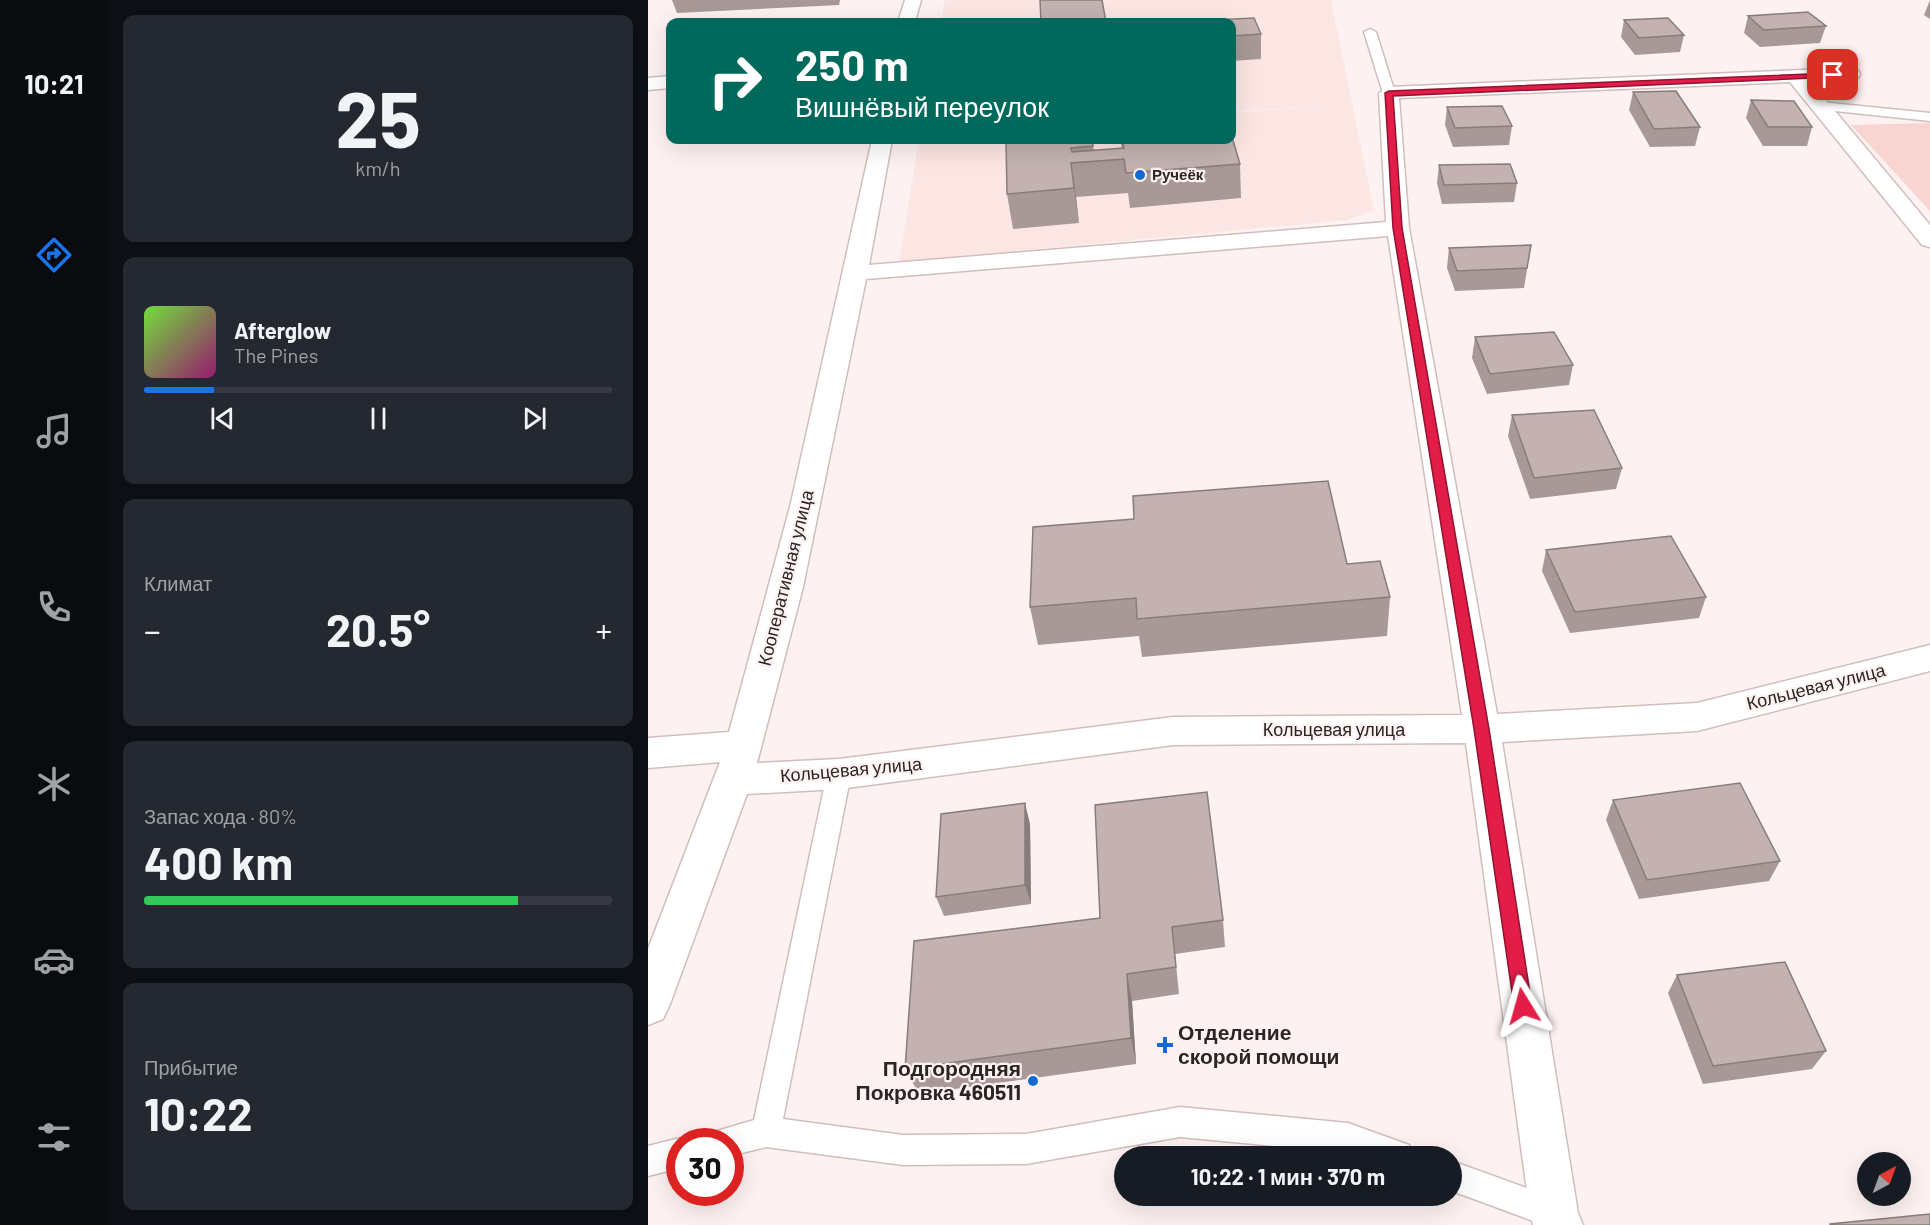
<!DOCTYPE html>
<html lang="ru">
<head>
<meta charset="utf-8">
<style>
	body { margin:0; font-family:Barlow,sans-serif; background:#242831; color:#f1f3f6; height:100vh; display:flex; flex-direction:column; font-size:22px; white-space:nowrap }
	* { box-sizing:border-box; margin:0 }
	p { font-size:20px; color:#9ea1a6 }
	.icon { flex:none; width:33px; height:33px; fill:none; stroke:currentColor; stroke-width:2; stroke-linecap:round; stroke-linejoin:round }
	.map { position:relative; flex:1; overflow:hidden }
	.details { display:flex; flex-direction:column; gap:15px; padding:15px; background:#0d0f14; width:540px }
	.details>* { flex:none }
	.guide { position:absolute; left:18px; top:18px; width:570px; height:126px; border-radius:12px; box-shadow:0 6px 24px #0002; background:#00695c; color:#fff; overflow:hidden }
	.needle { width:39px; rotate:41deg }
	.fabs { position:absolute; left:1209px; top:1152px; display:grid; gap:12px }
	.fabs a { display:grid; place-items:center; width:54px; height:54px; border-radius:50%; background:#171b24; box-shadow:0 6px 24px #0002; font-size:30px }
	.speed { position:absolute; left:18px; top:1128px; display:flex; gap:12px; font-size:30px; font-weight:700; text-align:center }
	.speed>* { display:grid; place-content:center; width:78px; height:78px; border-radius:50%; background:#171b24; box-shadow:0 6px 24px #0002; line-height:1 }
	.speed .limit { border:9px solid #d22; background:#fff; color:#111 }
	.pin { position:absolute; display:grid; place-items:center; width:51px; height:51px; color:#fff; margin:-26px; border-radius:12px; box-shadow:0 3px 9px #0006 }
	.me { position:absolute; width:66px; margin:-33px; rotate:352deg; stroke-linejoin:round; filter:drop-shadow(0 0 4px #0008) }
	.turn { display:flex; align-items:center; gap:21px; height:126px; padding:0 30px; font-size:27px }
	.turn .icon { width:78px; height:78px; stroke-width:2.5 }
	.turn b { display:block; font-size:42px; line-height:51px }
	.big { font-size:45px; font-weight:700; line-height:1.1 }
	.details .widget { flex:1; display:flex; flex-direction:column; justify-content:center; gap:9px; min-width:0; padding:0 21px; border-radius:12px; background:#242831 }
	.details .dial { align-items:center; gap:0 }
	.dial b { font-size:78px; line-height:1 }
	.song { display:flex; align-items:center; gap:18px }
	.cover { width:72px; height:72px; border-radius:9px; background:linear-gradient(135deg,hsl(100 70% 55%),hsl(320 70% 35%)) }
	.played { height:6px; border-radius:3px; background:linear-gradient(90deg,#1a73e8 15%,#363941 15%) }
	.keys { display:flex; justify-content:space-around; direction:ltr }
	.heat { display:flex; justify-content:space-between; align-items:center; font-size:33px; direction:ltr }
	.charge { height:9px; border-radius:4px; background:linear-gradient(90deg,#34c759 80%,#363941 0) }
	.trip { position:absolute; left:466px; top:1146px; width:348px; height:60px; border-radius:30px; background:#171b24; box-shadow:0 6px 24px #0002; font-weight:700; line-height:60px; text-align:center }
	main { display:flex; flex:1; min-height:0 }
	.menu { display:flex; flex-direction:column; width:108px; justify-content:space-around; align-items:center; background:#090b0e; color:#9ea1a6 }
	.menu .icon { width:42px; height:42px }
	.menu .active { color:#1a73e8 }
	.menu b { font-size:27px; color:#f1f3f6 }
	.map>svg:first-child { display:block }
	.built { fill:#fce6e4 }
	.green { fill:#f9d5d2 }
	.lines { fill:none; stroke-linecap:round; stroke-linejoin:round }
	.service-casing { stroke:#d0bebd; stroke-width:3 }
	.minor-casing { stroke:#d0bebd; stroke-width:3 }
	.service { fill:#fff; fill-rule:evenodd }
	.minor { fill:#fff; fill-rule:evenodd }
	.wall { fill:#a89997 }
	.shaded-wall { fill:#887d7b }
	.building { fill:#c3b2b0; stroke:#887d7b; stroke-width:1.5 }
	.route { fill:#e11d48; stroke:#92132f; stroke-width:1.5 }
	.poi-dot { fill:#136ad4; stroke:#fdf2f1; stroke-width:2 }
	.labels { text-anchor:middle; stroke-width:4.5; stroke-linejoin:round; paint-order:stroke }
	.far-poi-label { font-size:15px; font-weight:bold; fill:#2b2524; stroke:#fdf2f1; text-anchor:start }
	.street-label { font-size:18px; fill:#2b2524; stroke:#fdf2f1 }
	.near-poi-label { font-size:21px; font-weight:bold; fill:#2b2524; stroke:#fdf2f1; text-anchor:start }
</style>
</head>
<body>
<main>
<nav class="menu">
<b>10:21</b>
<svg class="icon active" aria-label="directions" viewBox="0 0 24 24"><path d="M12 3l9 9-9 9-9-9zM9 14v-3h6M13 9l2 2-2 2"/></svg>
<svg class="icon" aria-label="music" viewBox="0 0 24 24"><path d="M9 18V5l10-2v13"/><circle cx="6" cy="18" r="3"/><circle cx="16" cy="16" r="3"/></svg>
<svg class="icon" aria-label="phone" viewBox="0 0 24 24"><path d="M5 4h4l2 5-3 2q2 4 5 5l2-3 5 2v4C11 20 4 13 5 4z"/></svg>
<svg class="icon" aria-label="climate" viewBox="0 0 24 24"><path d="M12 3v18M4 7l16 10M4 17L20 7"/></svg>
<svg class="icon" aria-label="car" viewBox="0 0 24 24"><path d="M5 17H2v-5l4-1 3-4h7l3 4 3 1v5h-3M9 17h6M6 11h13"/><circle cx="7" cy="17" r="2"/><circle cx="17" cy="17" r="2"/></svg>
<svg class="icon" aria-label="filters" viewBox="0 0 24 24"><path d="M4 7h16M4 17h16"/><circle cx="9" cy="7" r="2"/><circle cx="15" cy="17" r="2"/></svg>
</nav>
<section class="details">
<div class="widget dial"><b>25</b><p>km/h</p></div>
<div class="widget">
<div class="song"><i class="cover"></i><div><b>Afterglow</b><p>The Pines</p></div></div>
<div class="played"></div>
<div class="keys"><svg class="icon" aria-label="previous" viewBox="0 0 24 24"><path d="M18 5L8 12l10 7zM5 5v14"/></svg><svg class="icon" aria-label="pause" viewBox="0 0 24 24"><path d="M8 5v14M16 5v14"/></svg><svg class="icon" aria-label="next" viewBox="0 0 24 24"><path d="M6 5l10 7-10 7zM19 5v14"/></svg></div>
</div>
<div class="widget"><p>Климат</p>
<div class="heat"><a>−</a><b class="big">20.5°</b><a>+</a></div>
</div>
<div class="widget"><p>Запас хода · 80%</p><b class="big">400 km</b><div class="charge"></div></div>
<div class="widget"><p>Прибытие</p><b class="big">10:22</b></div>
</section>
<div class="map">
<svg width="1282" height="1225" viewBox="0 0 1282 1225">
	<rect width="100%" height="100%" fill="#fdf2f1"/>
	<!-- built -->
	<path class="built" d="M 297,0 L 683,0 L 726,210 L 699,220 L 251,262 L 271,140 L 584,140 L 584,112 L 674,107 L 584,111 L 584,22 L 293,22 Z"/>
	<!-- green -->
	<path class="green" d="M 1282,123 L 1282,211 L 1203,125 Z"/>
	<g class="lines">
		<defs>
			<path id="service" d="M 722,29 L 728,32 L 747,93 L 745,96 L 735,93 L 716,32 Z
				M 1172,102 L 1282,113 L 1282,121 L 1168,109 L 1166,106 Z
				M 191,764 L 199,767 L 203,774 L 135,1119 L 255,1135 L 378,1134 L 532,1107 L 700,1123 L 761,1145 L 765,1156 L 710,1156 L 700,1153 L 532,1137 L 378,1164 L 255,1165 L 118,1147 L 82,1156 L 82,1142 L 65,1142 L 69,1131 L 106,1120 L 179,774 L 183,767 Z
				M 32,1138 L 41,1142 L 32,1142 L 32,1168 L 0,1176 L 0,1146 Z
				M 804,1161 L 917,1202 L 922,1213 L 917,1224 L 896,1225 L 804,1191 Z"/>
			<path id="minor" d="M 257,0 L 273,0 L 267,22 L 250,22 Z
				M 1203,68 L 1210,70 L 1212,74 L 1210,78 L 1162,81 L 1282,225 L 1282,247 L 1274,245 L 1142,82 L 751,98 L 761,228 L 849,714 L 1049,703 L 1282,645 L 1282,671 L 1049,731 L 854,742 L 930,1213 L 935,1225 L 885,1225 L 882,1213 L 818,743 L 525,745 L 191,789 L 99,794 L 22,1004 L 15,1019 L 0,1025 L 0,949 L 72,762 L 0,768 L 0,738 L 81,732 L 142,507 L 224,140 L 244,140 L 221,265 L 738,222 L 731,93 L 741,87 ZM 740,236 L 814,715 L 525,717 L 191,759 L 109,763 L 155,587 L 218,279 Z
				M 22,76 L 22,88 L 0,90 L 0,78 Z"/>
		</defs>
		<!-- service casing -->
		<use href="#service" class="service-casing"/>
		<!-- minor casing -->
		<use href="#minor" class="minor-casing"/>
		<!-- service -->
		<use href="#service" class="service"/>
		<!-- minor -->
		<use href="#minor" class="minor"/>
	</g>
	<!-- wall -->
	<path class="wall" d="M 24,0 L 192,0 L 191,5 L 29,13 Z
		M 1282,0 L 1282,19 L 1276,15 Z
		M 1100,16 L 1178,26 L 1172,43 L 1112,47 L 1096,33 Z
		M 976,20 L 1036,35 L 1032,52 L 987,55 L 973,37 Z
		M 584,22 L 613,34 L 613,59 L 584,61 Z
		M 985,92 L 1052,127 L 1047,146 L 1002,147 L 981,110 Z
		M 1103,100 L 1164,127 L 1159,146 L 1115,146 L 1098,118 Z
		M 799,107 L 864,126 L 861,145 L 805,147 L 797,125 Z
		M 444,140 L 446,151 L 474,149 L 472,140 L 584,140 L 592,164 L 593,198 L 482,208 L 480,193 L 428,197 L 431,223 L 365,229 L 359,194 L 419,141 Z
		M 791,165 L 869,183 L 866,202 L 794,204 L 789,183 Z
		M 883,245 L 876,288 L 807,291 L 799,268 L 801,248 Z
		M 827,337 L 925,365 L 921,385 L 839,394 L 824,358 Z
		M 864,415 L 974,468 L 968,489 L 882,499 L 860,436 Z
		M 898,550 L 1058,597 L 1051,618 L 922,633 L 894,571 Z
		M 699,564 L 742,597 L 739,636 L 494,657 L 491,636 L 390,645 L 382,607 Z
		M 965,800 L 1132,861 L 1121,881 L 991,899 L 958,820 Z
		M 382,824 L 383,904 L 296,916 L 288,897 Z
		M 575,920 L 577,947 L 527,954 L 531,994 L 484,1001 L 488,1064 L 271,1094 L 257,1069 L 266,941 Z
		M 1029,975 L 1178,1051 L 1164,1069 L 1055,1084 L 1020,993 Z"/>
	<!-- shaded-wall -->
	<path class="shaded-wall" d="M 423,163 L 428,197 L 431,223 L 426,188 Z
		M 377,803 L 382,824 L 383,904 L 377,885 Z
		M 479,974 L 484,1001 L 488,1064 L 483,1038 Z"/>
	<!-- building -->
	<path class="building" d="M 392,0 L 454,0 L 458,22 L 393,22 Z
		M 1160,12 L 1178,26 L 1116,30 L 1100,16 Z
		M 606,18 L 613,34 L 584,36 L 584,22 L 524,22 Z
		M 1020,18 L 1036,35 L 991,38 L 976,20 Z
		M 1028,91 L 1052,127 L 1006,129 L 985,92 Z
		M 1103,100 L 1146,101 L 1164,127 L 1120,127 Z
		M 854,106 L 864,126 L 807,128 L 799,107 Z
		M 584,137 L 592,164 L 478,173 L 476,159 L 423,163 L 426,188 L 359,194 L 358,140 L 419,140 L 419,141 L 444,140 L 445,146 L 423,148 L 424,152 L 476,148 L 474,140 L 584,140 Z
		M 862,164 L 869,183 L 796,185 L 791,165 Z
		M 883,245 L 879,268 L 809,271 L 801,248 Z
		M 906,332 L 925,365 L 842,374 L 827,337 Z
		M 946,410 L 974,468 L 886,478 L 864,415 Z
		M 680,481 L 699,564 L 732,561 L 742,597 L 489,619 L 488,598 L 382,607 L 385,527 L 486,519 L 485,496 Z
		M 1023,536 L 1058,597 L 927,612 L 898,550 Z
		M 1092,783 L 1132,861 L 999,880 L 965,800 Z
		M 559,792 L 575,920 L 524,927 L 528,967 L 479,974 L 483,1038 L 257,1069 L 266,941 L 452,918 L 447,805 Z
		M 377,803 L 377,885 L 288,897 L 293,814 Z
		M 1137,962 L 1178,1051 L 1065,1066 L 1029,975 Z
		M 1282,1214 L 1282,1225 L 1182,1225 L 1182,1224 Z"/>
	<!-- route -->
	<path class="route" d="M 1185,73 L 1188,77 L 745,96 L 754,228 L 841,729 L 884,1006 L 881,1012 L 875,1014 L 869,1012 L 866,1006 L 826,729 L 745,228 L 737,93 L 741,91 Z"/>
	<!-- markers -->
	<g class="poi-dot">
		<circle cx="492" cy="175" r="6"/>
		<path d="M514 1036h6v6h6v6h-6v6h-6v-6h-6v-6h6z"/>
		<circle cx="385" cy="1081" r="6"/>
	</g>
	<g class="labels">
		<!-- far-poi labels -->
		<g class="far-poi-label">
			<text x="504" y="180">Ручеёк</text>
		</g>
		<!-- street labels -->
		<g class="street-label">
			<text transform="translate(138 578) rotate(-76)" y="6">Кооперативная улица</text>
			<text transform="translate(1168 687) rotate(-14)" y="6">Кольцевая улица</text>
			<text x="686" y="736">Кольцевая улица</text>
			<text transform="translate(203 770) rotate(-5)" y="6">Кольцевая улица</text>
		</g>
		<!-- near-poi labels -->
		<g class="near-poi-label">
			<text x="530" y="1040">Отделение<tspan x="530" dy="24">скорой помощи</tspan></text>
			<text x="373" y="1076" text-anchor="end">Подгородняя<tspan x="373" dy="24">Покровка 460511</tspan></text>
		</g>
	</g>
</svg>
<div class="fabs">
<a><svg class="needle" viewBox="-14 -14 28 28"><path d="M0-13l5 13h-10z" fill="#e53935"/><path d="M0 13l5-13h-10z" fill="#9ea1a6"/></svg></a>
</div>
<div class="speed"><div class="limit">30</div></div>
<div class="pin" style="left:1185px;top:75px;background:#d93025"><svg class="icon" aria-label="arrive" viewBox="0 0 24 24"><path d="M6 21V4h12l-3 4 3 4H6"/></svg></div>
<svg class="me" style="left:875px;top:1006px" viewBox="-20 -20 40 40"><path d="M0-17L14 15 0 8-14 15z" fill="#e11d48" stroke="#fff" stroke-width="4"/></svg>
<div class="trip">10:22 · 1 мин · 370 m</div>
<div class="guide">
<div class="turn"><svg class="icon" aria-label="right" viewBox="0 0 24 24"><path d="M7 20v-9h11M14 6l5 5-5 5"/></svg><div><b>250 m</b>Вишнёвый переулок</div></div>
</div>
</div>
</main>
</body>
</html>
